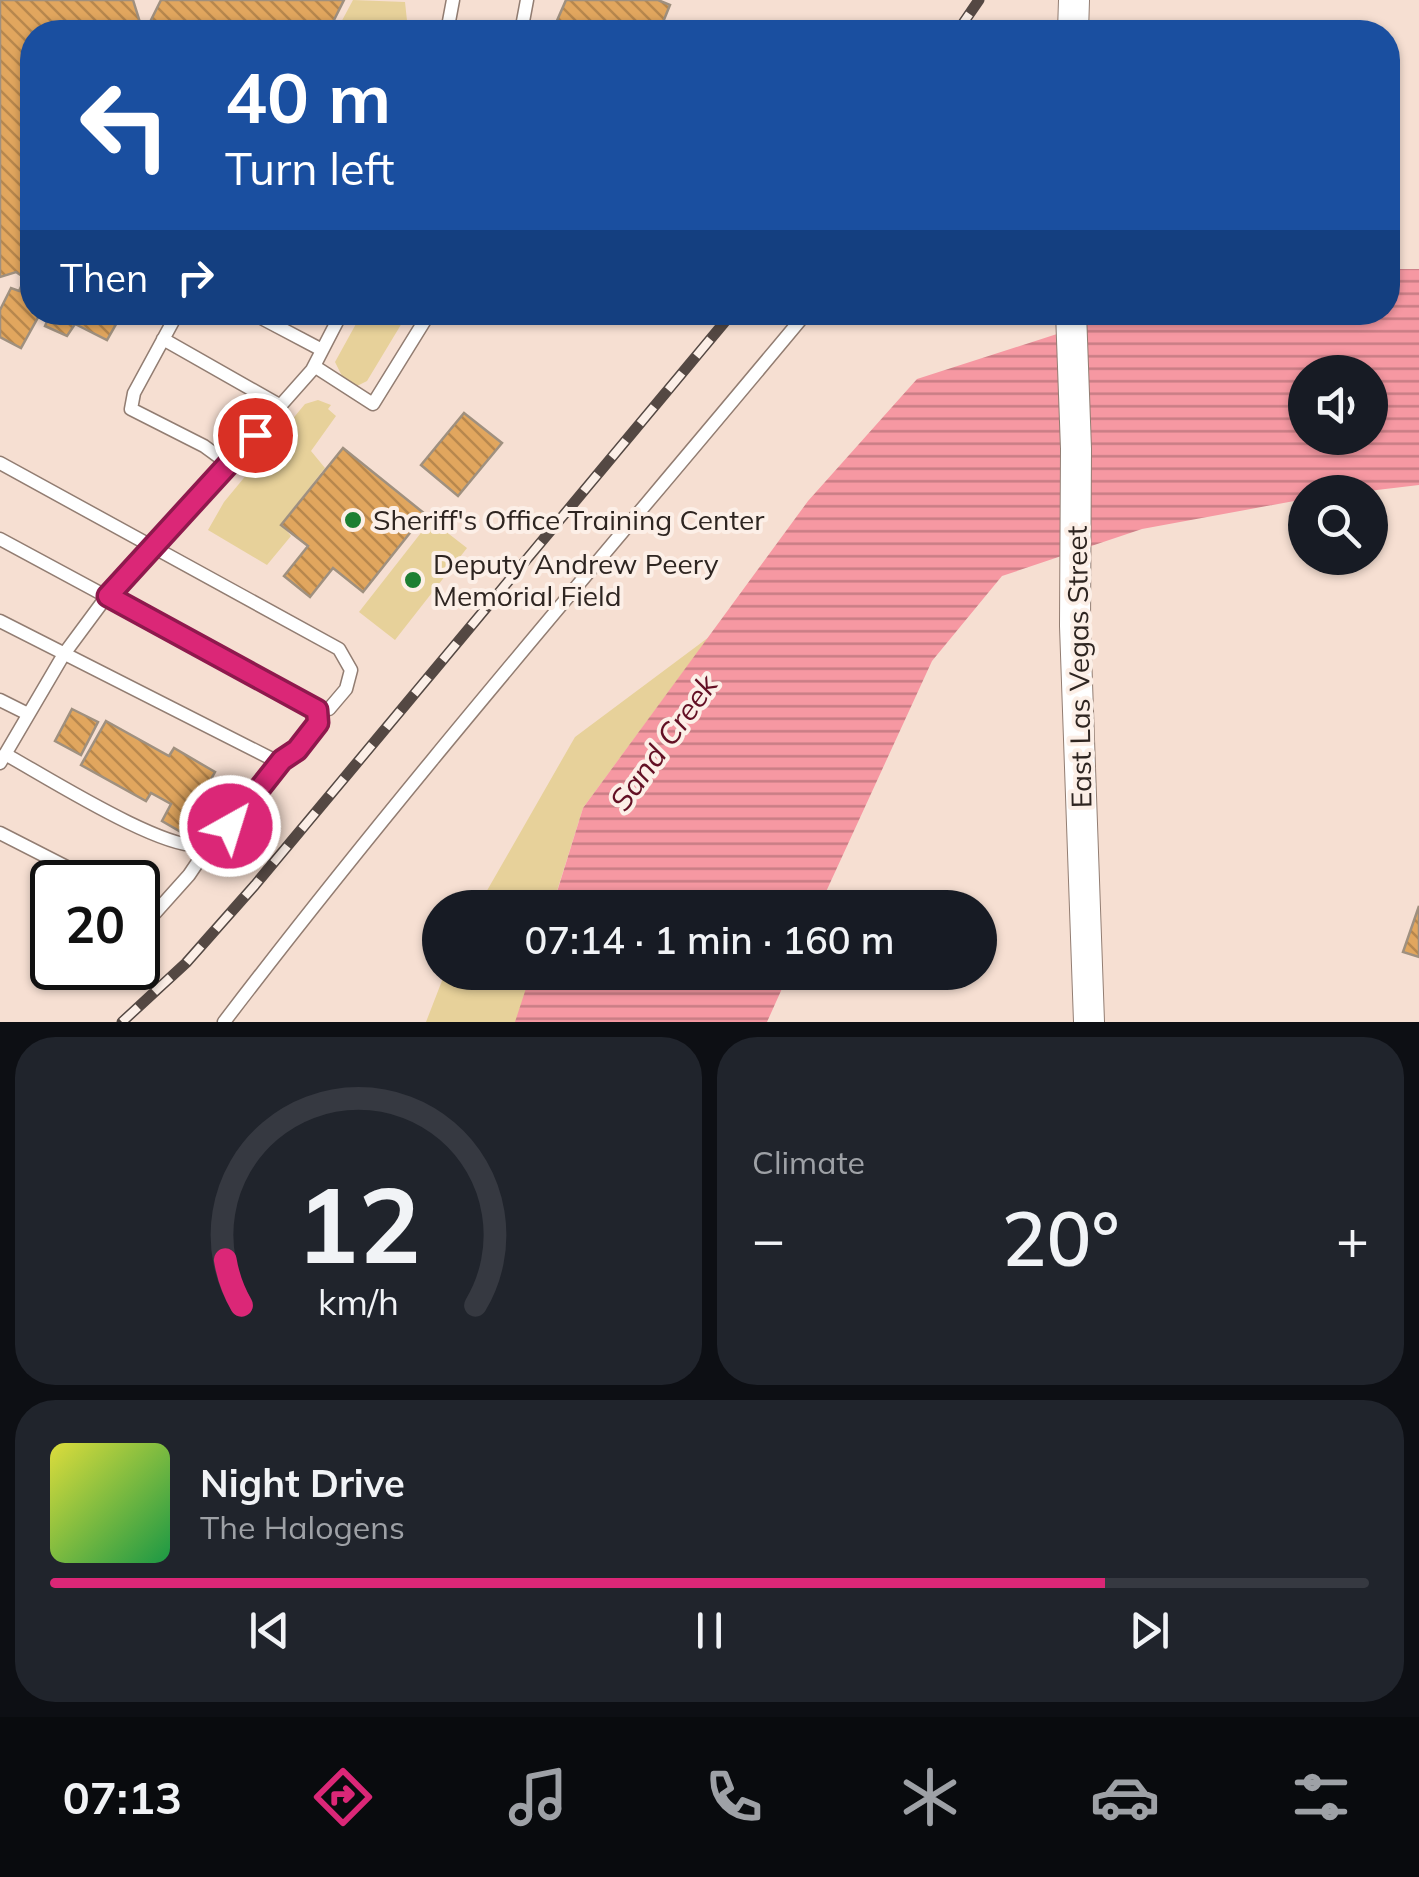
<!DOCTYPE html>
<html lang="en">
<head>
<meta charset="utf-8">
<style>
	body { margin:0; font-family:Mulish,sans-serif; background:#20242c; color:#f1f3f6; height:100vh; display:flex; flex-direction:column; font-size:38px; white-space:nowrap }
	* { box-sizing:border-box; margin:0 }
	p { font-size:32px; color:#9ea1a6 }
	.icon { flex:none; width:55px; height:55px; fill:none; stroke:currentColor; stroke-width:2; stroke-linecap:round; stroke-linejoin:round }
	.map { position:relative; height:1022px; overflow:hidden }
	.drawer { display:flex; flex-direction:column; gap:15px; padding:15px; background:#0d0f14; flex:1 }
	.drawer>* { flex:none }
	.top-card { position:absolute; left:20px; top:20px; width:1380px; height:305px; border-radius:40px; box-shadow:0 2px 8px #0004; background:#1a4fa0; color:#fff; overflow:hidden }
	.tools { position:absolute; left:1288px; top:355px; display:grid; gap:20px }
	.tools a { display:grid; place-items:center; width:100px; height:100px; border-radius:50%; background:#171b24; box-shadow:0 2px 8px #0004; font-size:50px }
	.speed { position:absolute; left:30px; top:860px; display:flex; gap:20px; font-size:50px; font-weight:700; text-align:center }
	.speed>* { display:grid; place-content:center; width:130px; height:130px; border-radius:50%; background:#171b24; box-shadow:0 2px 8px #0004; line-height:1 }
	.speed .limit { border:5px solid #111; border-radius:15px; background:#fff; color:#111 }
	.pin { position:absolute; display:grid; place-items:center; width:85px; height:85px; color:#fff; margin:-42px; border:5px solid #fff; border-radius:50%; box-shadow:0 2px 10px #0007 }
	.me { position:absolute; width:110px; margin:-55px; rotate:39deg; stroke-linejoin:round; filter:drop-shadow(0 0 8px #0008) }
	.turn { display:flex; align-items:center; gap:35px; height:210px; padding:0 40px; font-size:45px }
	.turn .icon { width:130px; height:130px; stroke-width:2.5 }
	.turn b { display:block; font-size:70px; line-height:85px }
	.then { display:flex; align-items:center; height:95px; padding:0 40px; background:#0003; gap:20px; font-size:38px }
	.big { font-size:75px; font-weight:600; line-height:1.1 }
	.drawer .widget { flex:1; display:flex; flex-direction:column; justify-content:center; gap:15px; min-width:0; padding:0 35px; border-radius:40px; background:#20242c }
	.drawer .dial { align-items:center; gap:0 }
	.dial svg { height:260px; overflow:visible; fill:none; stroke:#363941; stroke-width:7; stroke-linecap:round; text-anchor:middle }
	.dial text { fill:#f1f3f6; stroke:none }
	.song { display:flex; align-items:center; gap:30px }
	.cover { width:120px; height:120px; border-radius:15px; background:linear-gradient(135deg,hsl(60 70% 55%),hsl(140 70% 35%)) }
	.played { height:10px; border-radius:5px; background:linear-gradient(90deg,#db2777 80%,#363941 80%) }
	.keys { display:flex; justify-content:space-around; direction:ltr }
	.heat { display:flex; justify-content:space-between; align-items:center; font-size:55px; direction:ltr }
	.drawer .tiles { flex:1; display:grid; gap:15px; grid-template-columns:1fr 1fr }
	.widget:last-child { grid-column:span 2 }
	.trip { position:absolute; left:422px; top:890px; width:575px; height:100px; border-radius:50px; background:#171b24; box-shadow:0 2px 8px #0004; font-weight:600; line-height:100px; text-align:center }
	.menu { display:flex; height:160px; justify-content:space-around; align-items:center; background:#090b0e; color:#9ea1a6 }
	.menu .icon { width:70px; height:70px }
	.menu .selected { color:#db2777 }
	.menu b { font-size:45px; color:#f1f3f6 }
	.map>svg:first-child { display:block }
	.green { fill:#e7d19a }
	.water { fill:url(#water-rules); fill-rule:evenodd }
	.building { fill:url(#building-back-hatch); stroke:#9f907f; stroke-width:2.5 }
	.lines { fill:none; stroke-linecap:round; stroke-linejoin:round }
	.service-casing { stroke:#927d72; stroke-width:15 }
	.tertiary-casing { stroke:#927d72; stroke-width:32 }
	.service { stroke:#fff; stroke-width:12 }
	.tertiary { stroke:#fff; stroke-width:30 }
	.rail-casing { stroke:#544843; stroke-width:11 }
	.rail { stroke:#fcefe7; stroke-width:8; stroke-dasharray:22; stroke-linecap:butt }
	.route-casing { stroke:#8e194d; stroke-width:25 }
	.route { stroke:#db2777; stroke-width:18 }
	.poi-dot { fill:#1d7f32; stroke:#fcefe7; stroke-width:4 }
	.labels { text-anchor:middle; stroke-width:8; stroke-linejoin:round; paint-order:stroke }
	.poi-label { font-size:28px; fill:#2e2521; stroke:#fcefe7; text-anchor:start }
	.street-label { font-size:28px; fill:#2e2521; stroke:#fcefe7 }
	.water-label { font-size:30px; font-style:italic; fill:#631024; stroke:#fcefe7 }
</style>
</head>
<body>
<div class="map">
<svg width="1419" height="1022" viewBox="0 0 1419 1022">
	<defs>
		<pattern id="water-rules" width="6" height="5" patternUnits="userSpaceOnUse" patternTransform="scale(2.5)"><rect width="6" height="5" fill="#f698a2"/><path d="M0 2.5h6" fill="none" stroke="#c87c84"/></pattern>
		<pattern id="building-back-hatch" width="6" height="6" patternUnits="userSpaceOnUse" patternTransform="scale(2.5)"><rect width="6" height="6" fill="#e1a65e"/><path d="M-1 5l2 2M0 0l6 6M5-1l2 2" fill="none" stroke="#b7874d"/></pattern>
	</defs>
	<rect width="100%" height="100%" fill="#f6dfd2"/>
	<!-- green -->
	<path class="green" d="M 353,0 L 405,2 L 408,30 L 345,32 L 338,28 Z
		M 362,313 L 408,313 L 367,381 L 357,386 L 342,376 L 335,362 Z
		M 318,400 L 331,405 L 328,409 L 336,416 L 311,451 L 325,468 L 281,524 L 291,536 L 267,565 L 208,530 L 224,502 L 300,410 L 305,404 Z
		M 431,520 L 467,548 L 395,640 L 359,612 Z
		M 709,637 L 583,808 L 552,907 L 477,908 L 575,737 Z
		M 445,973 L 532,973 L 517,1022 L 426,1022 Z"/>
	<!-- water -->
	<path class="water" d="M 1388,269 L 1419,269 L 1419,485 L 1360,492 L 1305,492 L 1305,499 L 1142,529 L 1002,576 L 932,661 L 819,907 L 552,908 L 583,808 L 808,501 L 917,379 L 1122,313 L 1388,312 ZM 1305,372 L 1370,372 L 1370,438 L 1305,438 Z
		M 531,973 L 531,972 L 789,973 L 767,1022 L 515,1022 Z"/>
	<!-- building -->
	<path class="building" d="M 0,0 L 133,0 L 143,32 L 32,32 L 32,312 L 41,312 L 21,348 L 0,337 L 0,310 L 11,288 L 19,291 L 25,278 L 16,272 L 0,277 Z
		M 161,0 L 344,0 L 328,32 L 145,32 Z
		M 566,0 L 658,0 L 670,5 L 659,32 L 552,32 Z
		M 51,312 L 123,312 L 107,340 L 75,324 L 67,336 L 45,326 Z
		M 464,413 L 502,443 L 458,496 L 421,465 Z
		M 343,448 L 425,514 L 363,592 L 333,568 L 310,597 L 284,576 L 308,546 L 281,525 Z
		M 72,709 L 98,722 L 81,755 L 55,741 Z
		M 106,721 L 169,756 L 174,748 L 215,772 L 181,832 L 162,821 L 171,804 L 151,793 L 146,801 L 81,765 Z
		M 1419,906 L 1419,957 L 1403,952 Z"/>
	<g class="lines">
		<defs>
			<path id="service" d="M 447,32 L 453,0
				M 521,32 L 527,0
				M 178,312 L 134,393 L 131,409 L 204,446 L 230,465
				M 250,312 L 322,350
				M 163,339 L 281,406
				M 314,366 L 373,404 L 430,312
				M 0,463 L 339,649 L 351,670 L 346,689 L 329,709 L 317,710 L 0,539
				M 0,621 L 276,761 C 296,757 307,738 318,723 L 317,710
				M 0,700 L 28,714
				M 5,754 C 40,773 172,857 204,844 C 237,830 261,787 282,760
				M 0,763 L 64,654 L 107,596 L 155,547 L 312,370 L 342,312
				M 0,833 L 96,882
				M 138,904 L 155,913 L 189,875 L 212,841
				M 224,1022 C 410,778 611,548 807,312"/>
			<path id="tertiary" d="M 1073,32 L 1074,0
				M 1071,312 L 1076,449 L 1075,626 L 1089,1022"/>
		</defs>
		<!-- service casing -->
		<use href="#service" class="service-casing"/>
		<!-- tertiary casing -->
		<use href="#tertiary" class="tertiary-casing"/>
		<!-- service -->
		<use href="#service" class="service"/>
		<!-- tertiary -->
		<use href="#tertiary" class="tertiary"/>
		<defs>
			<path id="rail" d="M 957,32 L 979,0
				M 122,1022 L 186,963 L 255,885 L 733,312"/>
		</defs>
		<!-- rail casing -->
		<use href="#rail" class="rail-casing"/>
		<!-- rail -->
		<use href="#rail" class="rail"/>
	</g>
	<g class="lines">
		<defs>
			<path id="route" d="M 230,826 L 282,760 L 297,750 L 318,723 L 317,710 L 108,596 L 255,435"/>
		</defs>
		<!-- route casing -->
		<use href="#route" class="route-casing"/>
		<!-- route -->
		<use href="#route" class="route"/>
	</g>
	<!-- markers -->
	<g class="poi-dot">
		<circle cx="353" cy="520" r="10"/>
		<circle cx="413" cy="580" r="10"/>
	</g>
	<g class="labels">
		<!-- poi labels -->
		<g class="poi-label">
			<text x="373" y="530">Sheriff's Office Training Center</text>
			<text x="433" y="574">Deputy Andrew Peery<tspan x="433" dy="32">Memorial Field</tspan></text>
		</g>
		<!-- street labels -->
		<g class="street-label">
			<text transform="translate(1079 667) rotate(-91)" y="10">East Las Vegas Street</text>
		</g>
		<!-- water labels -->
		<g class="water-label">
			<text transform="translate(664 743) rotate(-54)" y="10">Sand Creek</text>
		</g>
	</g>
</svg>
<div class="tools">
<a><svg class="icon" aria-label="sound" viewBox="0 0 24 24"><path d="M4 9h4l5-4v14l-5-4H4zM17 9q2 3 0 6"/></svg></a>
<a><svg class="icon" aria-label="search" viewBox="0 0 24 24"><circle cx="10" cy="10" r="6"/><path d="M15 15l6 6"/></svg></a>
</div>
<div class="speed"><div class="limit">20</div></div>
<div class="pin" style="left:255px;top:435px;background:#d93025"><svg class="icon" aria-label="arrive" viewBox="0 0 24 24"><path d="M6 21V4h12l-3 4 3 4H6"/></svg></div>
<svg class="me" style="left:230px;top:826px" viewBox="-20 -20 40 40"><circle r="17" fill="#db2777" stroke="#fff" stroke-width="3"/><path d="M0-11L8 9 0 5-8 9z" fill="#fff"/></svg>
<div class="trip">07:14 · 1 min · 160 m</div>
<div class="top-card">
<div class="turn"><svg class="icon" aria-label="left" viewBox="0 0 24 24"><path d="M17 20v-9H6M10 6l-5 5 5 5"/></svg><div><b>40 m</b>Turn left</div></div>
<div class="then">Then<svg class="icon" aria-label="right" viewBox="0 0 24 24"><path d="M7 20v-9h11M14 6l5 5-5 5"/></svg></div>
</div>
</div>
<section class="drawer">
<div class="tiles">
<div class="widget dial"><svg viewBox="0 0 100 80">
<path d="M14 69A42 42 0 1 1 86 69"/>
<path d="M14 69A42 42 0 0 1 9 55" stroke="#db2777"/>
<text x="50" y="56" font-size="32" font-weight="700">12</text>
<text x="50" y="72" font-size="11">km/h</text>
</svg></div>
<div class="widget"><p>Climate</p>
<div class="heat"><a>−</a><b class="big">20°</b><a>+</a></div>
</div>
<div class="widget">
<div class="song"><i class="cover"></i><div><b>Night Drive</b><p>The Halogens</p></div></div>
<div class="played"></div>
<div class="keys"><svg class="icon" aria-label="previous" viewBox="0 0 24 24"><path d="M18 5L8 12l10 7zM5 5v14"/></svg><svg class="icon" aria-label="pause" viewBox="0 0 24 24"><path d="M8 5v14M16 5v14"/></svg><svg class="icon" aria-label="next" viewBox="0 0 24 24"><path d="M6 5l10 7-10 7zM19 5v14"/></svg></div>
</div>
</div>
</section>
<nav class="menu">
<b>07:13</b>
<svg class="icon selected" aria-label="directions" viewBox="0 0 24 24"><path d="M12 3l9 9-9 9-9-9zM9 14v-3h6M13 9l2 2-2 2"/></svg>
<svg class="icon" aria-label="music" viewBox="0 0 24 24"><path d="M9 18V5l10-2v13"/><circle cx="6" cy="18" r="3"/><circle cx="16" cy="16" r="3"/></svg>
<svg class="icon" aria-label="phone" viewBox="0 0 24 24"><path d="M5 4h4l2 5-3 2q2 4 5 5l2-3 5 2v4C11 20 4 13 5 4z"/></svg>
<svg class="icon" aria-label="climate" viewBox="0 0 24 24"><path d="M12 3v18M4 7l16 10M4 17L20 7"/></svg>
<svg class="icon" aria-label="car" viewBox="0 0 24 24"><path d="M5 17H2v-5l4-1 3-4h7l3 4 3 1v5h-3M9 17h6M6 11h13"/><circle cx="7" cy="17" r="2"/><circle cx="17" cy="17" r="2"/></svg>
<svg class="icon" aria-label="filters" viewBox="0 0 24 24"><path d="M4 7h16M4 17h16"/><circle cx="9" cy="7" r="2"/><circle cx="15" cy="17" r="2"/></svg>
</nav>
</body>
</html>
